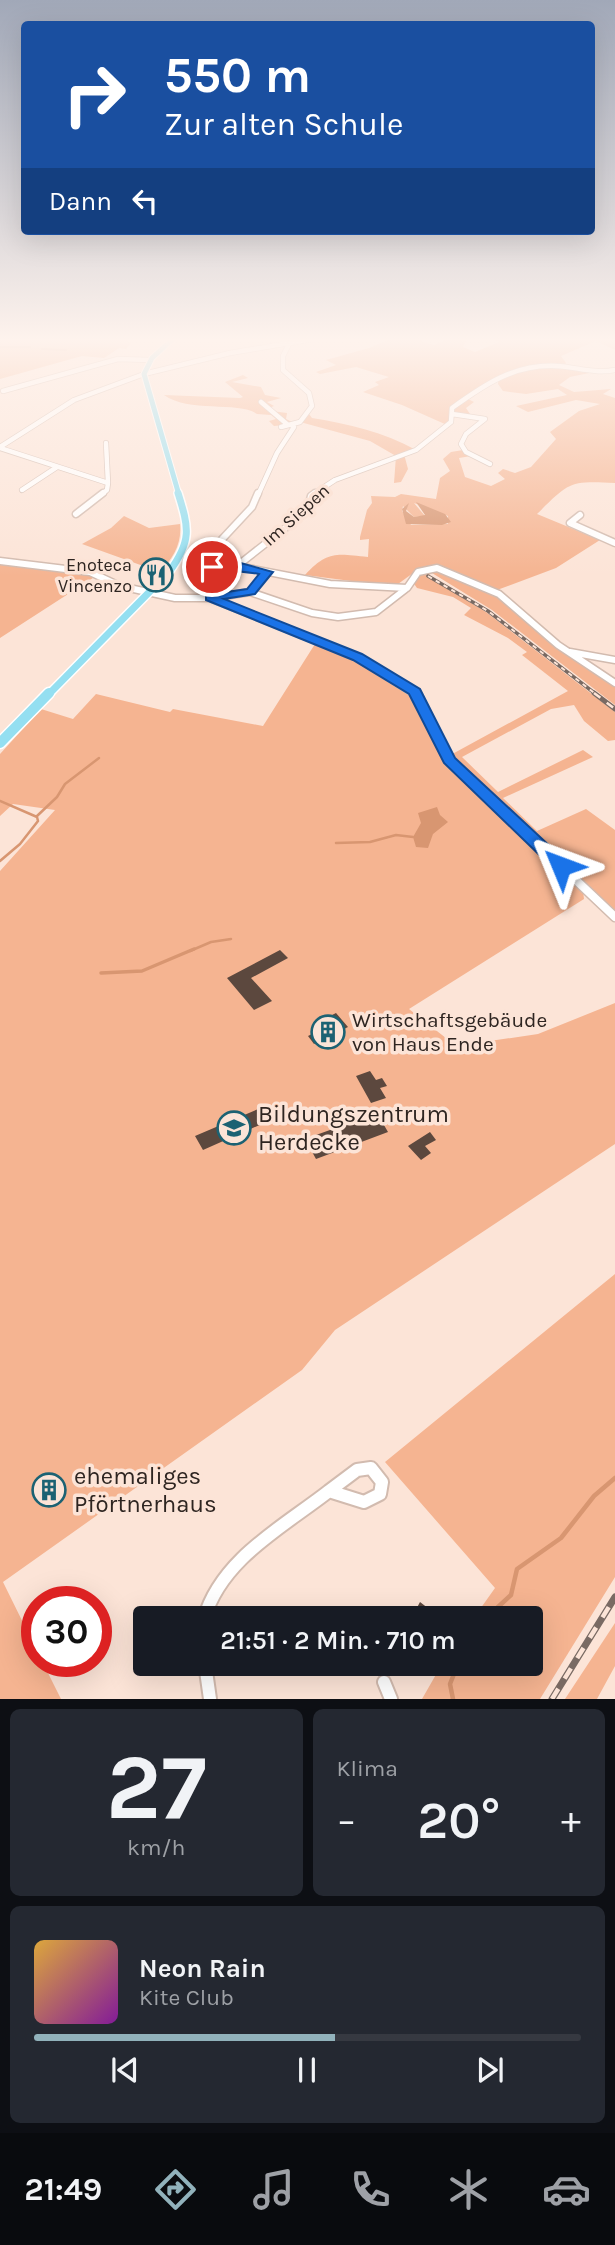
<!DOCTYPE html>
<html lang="de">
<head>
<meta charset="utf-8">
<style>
	body { margin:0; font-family:Karla,sans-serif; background:#242831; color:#f1f3f6; height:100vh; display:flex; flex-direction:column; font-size:26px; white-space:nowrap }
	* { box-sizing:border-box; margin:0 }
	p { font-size:23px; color:#9ea1a6 }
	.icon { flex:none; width:38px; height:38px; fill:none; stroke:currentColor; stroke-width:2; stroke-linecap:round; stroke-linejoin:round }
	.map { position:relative; height:1699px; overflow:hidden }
	.sheet { display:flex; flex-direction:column; gap:10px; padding:10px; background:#0d0f14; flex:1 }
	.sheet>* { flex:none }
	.top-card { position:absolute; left:21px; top:21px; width:574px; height:214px; border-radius:7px; box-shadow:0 7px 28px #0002; background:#1a4fa0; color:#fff; overflow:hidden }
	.speed { position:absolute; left:21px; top:1586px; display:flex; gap:14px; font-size:35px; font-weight:700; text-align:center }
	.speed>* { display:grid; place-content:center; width:91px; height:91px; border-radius:50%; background:#171b24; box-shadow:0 7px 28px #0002; line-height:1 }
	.speed .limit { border:10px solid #d22; background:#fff; color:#111 }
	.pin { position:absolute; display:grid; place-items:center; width:60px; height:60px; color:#fff; margin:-30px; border:4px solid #fff; border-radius:50%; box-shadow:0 2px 7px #0007 }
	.me { position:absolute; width:77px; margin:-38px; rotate:314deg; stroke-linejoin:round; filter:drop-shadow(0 0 5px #0008) }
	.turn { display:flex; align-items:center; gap:24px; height:147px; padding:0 28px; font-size:32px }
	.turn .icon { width:91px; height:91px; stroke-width:2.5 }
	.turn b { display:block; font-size:49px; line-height:60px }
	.then { display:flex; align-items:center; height:66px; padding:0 28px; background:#0003; gap:14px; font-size:26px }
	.big { font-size:52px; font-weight:600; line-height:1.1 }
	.sheet .widget { flex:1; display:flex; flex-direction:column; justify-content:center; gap:10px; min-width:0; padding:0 24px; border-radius:10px; background:#242831 }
	.sheet .dial { align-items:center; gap:0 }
	.dial b { font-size:91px; line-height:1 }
	.song { display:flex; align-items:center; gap:21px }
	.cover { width:84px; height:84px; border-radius:10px; background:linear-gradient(135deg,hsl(40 70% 55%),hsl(290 70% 35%)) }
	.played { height:7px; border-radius:4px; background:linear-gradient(90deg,#91b2bb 55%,#363941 55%) }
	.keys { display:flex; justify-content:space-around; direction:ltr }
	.heat { display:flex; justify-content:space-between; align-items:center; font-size:38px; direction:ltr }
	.sheet .tiles { flex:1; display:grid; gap:10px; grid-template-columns:1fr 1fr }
	.widget:last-child { grid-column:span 2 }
	.trip { position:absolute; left:133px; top:1606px; width:410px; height:70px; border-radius:7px; background:#171b24; box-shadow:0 7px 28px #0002; font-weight:600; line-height:70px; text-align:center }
	.tabs { display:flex; height:112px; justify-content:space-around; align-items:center; background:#090b0e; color:#9ea1a6 }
	.tabs .icon { width:49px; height:49px }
	.tabs .current { color:#91b2bb }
	.tabs b { font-size:32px; color:#f1f3f6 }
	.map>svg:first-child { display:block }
	.green { fill:#f5b491; fill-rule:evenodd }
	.water { fill:#d89671 }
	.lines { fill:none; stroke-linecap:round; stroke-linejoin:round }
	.stream-far3 { stroke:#d89671; stroke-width:2 }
	.stream-far2 { stroke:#d89671; stroke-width:2.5 }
	.stream-far1 { stroke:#d89671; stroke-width:3.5 }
	.stream { stroke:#d89671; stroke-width:4.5 }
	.building { fill:#5c483e }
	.minor-far3-casing { stroke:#d2bbaf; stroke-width:6 }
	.minor-far2-casing { stroke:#d2bbaf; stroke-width:9 }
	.minor-far1-casing { stroke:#d2bbaf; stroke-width:11 }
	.minor-casing { stroke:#d2bbaf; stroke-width:16 }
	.major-far2-casing { stroke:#fff; stroke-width:7 }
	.major-far1-casing { stroke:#fff; stroke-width:10 }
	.major-casing { stroke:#fff; stroke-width:13 }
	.minor-far3 { stroke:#fff; stroke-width:4.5 }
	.minor-far2 { stroke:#fff; stroke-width:6 }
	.minor-far1 { stroke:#fff; stroke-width:8 }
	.minor { stroke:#fff; stroke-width:12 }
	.major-far2 { stroke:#94dff1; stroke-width:5 }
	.major-far1 { stroke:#94dff1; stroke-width:7 }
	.major { stroke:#94dff1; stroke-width:10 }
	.rail-far2-casing { stroke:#796a63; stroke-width:3.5 }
	.rail-far1-casing { stroke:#796a63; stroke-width:5 }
	.rail-casing { stroke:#796a63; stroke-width:7 }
	.rail-far2 { stroke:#fce4d7; stroke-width:2; stroke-dasharray:4.5; stroke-linecap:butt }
	.rail-far1 { stroke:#fce4d7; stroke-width:2.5; stroke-dasharray:8; stroke-linecap:butt }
	.rail { stroke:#fce4d7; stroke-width:4.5; stroke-dasharray:12; stroke-linecap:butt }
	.route { fill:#1a73e8; stroke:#114b97; stroke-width:2 }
	.labels { text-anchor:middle; stroke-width:7; stroke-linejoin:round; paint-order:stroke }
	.far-street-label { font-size:18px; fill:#2e2521; stroke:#fce4d7 }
	.far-poi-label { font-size:18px; fill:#2e2521; stroke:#fce4d7; text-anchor:end }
	.poi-label { font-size:21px; fill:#2e2521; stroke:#fce4d7; text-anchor:start }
	.near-poi-label { font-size:24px; fill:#2e2521; stroke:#fce4d7; text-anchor:start }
</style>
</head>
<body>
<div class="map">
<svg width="615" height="1699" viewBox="0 0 615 1699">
	<rect width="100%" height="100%" fill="#fce4d7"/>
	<!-- green -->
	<path class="green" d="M 0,338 L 131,338 L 128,341 L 131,343 L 126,349 L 119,348 L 104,358 L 82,356 L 0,379 Z
		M 392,338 L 420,338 L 423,342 L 434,345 C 446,339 452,337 466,341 L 463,347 L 475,352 L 499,342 L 492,338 L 615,338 L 615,350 L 596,341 L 561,356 L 566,363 L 564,366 L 594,372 L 570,377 L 559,385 L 574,392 L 611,389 L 603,394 L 615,398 L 615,483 C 568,481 570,482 537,514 L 600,540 L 556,568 L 497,590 L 434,565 L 420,568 L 398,584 L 374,584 L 305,575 C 328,550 337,554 368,557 L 369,539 L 360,540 L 360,537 L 367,510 L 372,503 L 371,496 L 395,497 L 401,494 L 436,499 L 440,478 L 450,471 L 443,459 L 451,452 L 463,450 L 471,456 L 459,458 L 465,477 L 491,486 L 505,479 L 498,473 L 503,469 L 515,473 L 531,467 L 556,439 L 550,432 L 579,411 L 600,404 L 576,400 L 528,412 L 516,406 L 567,395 L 558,389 L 526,394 L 503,391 L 498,384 L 499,376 L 466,398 L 474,402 L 466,408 L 472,417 L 452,414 L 447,425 L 402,405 L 363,392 L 379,385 L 375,382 L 389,377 L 356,367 L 320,374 L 316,372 L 336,365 L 326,360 L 369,348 ZM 414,503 L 448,516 L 448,524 L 411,525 L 402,511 L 403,506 L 414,517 L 425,516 Z
		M 243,375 L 248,378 L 232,382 L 261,387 L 265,395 L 281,398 L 267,402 L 274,406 L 269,408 L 271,411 L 287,413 L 286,419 L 296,424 L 274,426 L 269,421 L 276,419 L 271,415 L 257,414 C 240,401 188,413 164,395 L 240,398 L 243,397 L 225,382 Z
		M 309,414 L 312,418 C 348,424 384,432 416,450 L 404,454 L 408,469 L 401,482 L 394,483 L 396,456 L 370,441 L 300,422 Z
		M 124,516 L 149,528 L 180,524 C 182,544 173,558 160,572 L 82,544 L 111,528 Z
		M 0,563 L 96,576 L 0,638 Z
		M 431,568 L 497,596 L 552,644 L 615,685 L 615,705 L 492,610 L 432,573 L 427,576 L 486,612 L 615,712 L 615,740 L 608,741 L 584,721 L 574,705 L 551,709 L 462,757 L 498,792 L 583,750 L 593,757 L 503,798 L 537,831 L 586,809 L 615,830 L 615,910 L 582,882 L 584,899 L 409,1009 L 456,1046 L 538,1034 L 615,1003 L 615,1144 L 335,1330 L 302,1370 L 3,1582 L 37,1651 L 37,1661 L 42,1661 L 61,1699 L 0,1699 L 0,871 L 55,810 L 13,804 L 0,816 L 0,754 L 41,709 L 73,719 L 96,694 L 170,712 L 173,709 L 263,726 L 315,644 L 379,671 L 414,696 L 445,758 L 568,691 L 522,655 L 527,652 L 508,638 L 464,615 L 471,608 L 453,597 L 417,588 L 412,581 L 414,577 Z
		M 615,1274 L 615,1577 L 540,1699 L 422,1699 L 442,1664 L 530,1664 L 530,1619 L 473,1619 L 495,1588 L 385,1462 Z
		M 615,1623 L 615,1666 L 597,1699 L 565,1699 Z"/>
	<!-- water -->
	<path class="water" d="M 409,503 L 406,511 L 414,517 L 425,515 L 416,502 L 445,514 L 451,522 L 442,525 L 406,524 L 402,509 Z
		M 437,807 L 440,815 L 448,822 L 433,834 L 428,848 L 416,847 L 413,837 L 421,823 L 418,813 Z"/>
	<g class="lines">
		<!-- stream-far3 -->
		<path class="stream-far3" d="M 0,347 L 30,347
			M 42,349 L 66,350"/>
		<!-- stream-far2 -->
		<path class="stream-far2" d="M 0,801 L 37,817 L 38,821 L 20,844 L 0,861
			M 37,816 L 57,797 L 65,784 L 99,758
			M 336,843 L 370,842 L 396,835 L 413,837
			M 190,951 L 211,942 L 231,939"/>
		<!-- stream-far1 -->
		<path class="stream-far1" d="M 101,973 L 142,971 L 194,949"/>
		<!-- stream -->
		<path class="stream" d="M 485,1619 L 511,1595 L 517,1569 L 561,1538 L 594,1496 L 615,1478
			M 453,1699 L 450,1684 L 458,1664"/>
	</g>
	<!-- building -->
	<path class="building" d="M 280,950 L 288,958 L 251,978 L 272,1001 L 254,1010 L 227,978 Z
		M 336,1013 L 348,1027 L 314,1044 L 308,1036 L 326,1027 L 320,1021 Z
		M 370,1071 L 376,1080 L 382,1078 L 387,1086 L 380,1088 L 386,1098 L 371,1103 L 356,1076 Z
		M 263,1107 L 271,1120 L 203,1150 L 195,1136 Z
		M 377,1113 L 388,1132 L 316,1159 L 305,1139 Z
		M 430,1132 L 436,1140 L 425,1146 L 431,1153 L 421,1160 L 408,1146 Z
		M 39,1480 L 63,1481 L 59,1500 L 36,1499 Z
		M 420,1602 L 442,1619 L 411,1619 Z"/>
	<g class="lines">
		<defs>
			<path id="minor-far3" d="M 3,391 L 118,359 L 150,360
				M 261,402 L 288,425
				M 452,414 L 485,419 L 466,434 L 461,444 L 466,452 L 490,464
				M 281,427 L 300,422 L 312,406 L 309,393 L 283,370 L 283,356 L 289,344
				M 106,443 L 108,483
				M 0,447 L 74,400 L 144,374 L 230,353 L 319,338
				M 0,448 L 108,483 L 107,490 L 101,495
				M 22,490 L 57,467
				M 258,495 L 277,453 L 294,427 L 291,425
				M 312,495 L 335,480 L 416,450 L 451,422 L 452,408 C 484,385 514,364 556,366 C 577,367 594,374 615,370"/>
			<path id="minor-far2" d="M 258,493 L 252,507 L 198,565 L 237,566 L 330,584 L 407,588 L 418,572 L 437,568 L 499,594 L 558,645 L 615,683
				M 76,514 L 103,493
				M 580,515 L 570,523 L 615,543
				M 0,561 L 90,572 L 120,586 L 175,598 L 210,598 L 250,592 L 312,613 L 338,617 L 376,612 L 407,588
				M 237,566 L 307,511 L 311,496 L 315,493
				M 250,592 L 267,572
				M 210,598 L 357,657 L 416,695
				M 570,652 L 615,660"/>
			<path id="minor-far1" d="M 416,693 L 449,760 L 615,917"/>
			<path id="minor" d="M 371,1468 L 382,1482 L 380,1494 L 364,1502 L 329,1491 L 357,1470 Z
				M 204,1619 C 221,1559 283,1527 329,1491
				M 205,1664 L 210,1699
				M 384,1682 L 391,1699"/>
			<path id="major-far2" d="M 174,338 L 152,358 L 144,374 L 179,495"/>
			<path id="major-far1" d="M 48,695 L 169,572 C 192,541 189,528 178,493"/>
			<path id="major" d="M 0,743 L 49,693"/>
		</defs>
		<!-- minor-far3 casing -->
		<use href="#minor-far3" class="minor-far3-casing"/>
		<!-- minor-far2 casing -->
		<use href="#minor-far2" class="minor-far2-casing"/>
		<!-- minor-far1 casing -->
		<use href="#minor-far1" class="minor-far1-casing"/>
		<!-- minor casing -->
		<use href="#minor" class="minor-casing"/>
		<!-- major-far2 casing -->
		<use href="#major-far2" class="major-far2-casing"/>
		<!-- major-far1 casing -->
		<use href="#major-far1" class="major-far1-casing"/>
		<!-- major casing -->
		<use href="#major" class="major-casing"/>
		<!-- minor-far3 -->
		<use href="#minor-far3" class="minor-far3"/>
		<!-- minor-far2 -->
		<use href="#minor-far2" class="minor-far2"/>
		<!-- minor-far1 -->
		<use href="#minor-far1" class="minor-far1"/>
		<!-- minor -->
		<use href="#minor" class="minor"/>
		<!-- major-far2 -->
		<use href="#major-far2" class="major-far2"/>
		<!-- major-far1 -->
		<use href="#major-far1" class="major-far1"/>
		<!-- major -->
		<use href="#major" class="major"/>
		<defs>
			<path id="rail-far2" d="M 428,576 L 488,611 L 597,695"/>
			<path id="rail-far1" d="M 594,693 L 615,709"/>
			<path id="rail" d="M 552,1699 L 615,1597"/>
		</defs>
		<!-- rail-far2 casing -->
		<use href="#rail-far2" class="rail-far2-casing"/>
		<!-- rail-far1 casing -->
		<use href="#rail-far1" class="rail-far1-casing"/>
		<!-- rail casing -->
		<use href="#rail" class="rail-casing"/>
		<!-- rail-far2 -->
		<use href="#rail-far2" class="rail-far2"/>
		<!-- rail-far1 -->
		<use href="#rail-far1" class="rail-far1"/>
		<!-- rail -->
		<use href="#rail" class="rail"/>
	</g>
	<!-- sky -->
	<linearGradient id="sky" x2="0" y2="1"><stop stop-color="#a1a8b8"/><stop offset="0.59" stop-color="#fef3ed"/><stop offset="1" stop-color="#fef3ed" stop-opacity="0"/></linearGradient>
	<rect width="615" height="576" fill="url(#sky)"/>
	<!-- route -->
	<path class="route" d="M 237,562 L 273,572 L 255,594 L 224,599 L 362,654 L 420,689 L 455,758 L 567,862 L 569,866 L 567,870 L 555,870 L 444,763 L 409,694 L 353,660 L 206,600 L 206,595 L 247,589 L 259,574 C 247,571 212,571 206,567 L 212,564 Z"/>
	<!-- icons -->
	<defs>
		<symbol id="restaurant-ring" viewBox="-11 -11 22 22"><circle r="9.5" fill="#fce4d7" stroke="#1c6273" stroke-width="1.5"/><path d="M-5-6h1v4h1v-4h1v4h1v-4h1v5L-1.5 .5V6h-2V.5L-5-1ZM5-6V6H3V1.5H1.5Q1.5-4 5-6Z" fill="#1c6273"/></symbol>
		<symbol id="building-ring" viewBox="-11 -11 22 22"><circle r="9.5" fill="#fce4d7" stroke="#1c6273" stroke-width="1.5"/><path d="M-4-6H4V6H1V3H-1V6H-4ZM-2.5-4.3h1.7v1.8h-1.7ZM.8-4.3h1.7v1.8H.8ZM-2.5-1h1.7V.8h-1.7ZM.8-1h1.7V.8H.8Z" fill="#1c6273"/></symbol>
		<symbol id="school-ring" viewBox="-11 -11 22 22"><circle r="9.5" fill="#fce4d7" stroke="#1c6273" stroke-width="1.5"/><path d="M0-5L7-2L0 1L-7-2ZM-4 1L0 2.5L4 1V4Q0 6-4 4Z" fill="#1c6273"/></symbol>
	</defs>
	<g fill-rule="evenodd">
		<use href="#restaurant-ring" x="137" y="556" width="38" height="38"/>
		<use href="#building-ring" x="309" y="1013" width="38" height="38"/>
		<use href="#school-ring" x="215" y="1109" width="38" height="38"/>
		<use href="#building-ring" x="30" y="1471" width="38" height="38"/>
	</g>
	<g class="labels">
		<!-- far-street labels -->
		<g class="far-street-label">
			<text transform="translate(296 515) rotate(-42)" y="6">Im Siepen</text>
		</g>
		<!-- far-poi labels -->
		<g class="far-poi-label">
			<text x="132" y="571">Enoteca<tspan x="132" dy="21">Vincenzo</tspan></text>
		</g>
		<!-- poi labels -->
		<g class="poi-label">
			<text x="352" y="1027">Wirtschaftsgebäude<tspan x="352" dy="24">von Haus Ende</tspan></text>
		</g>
		<!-- near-poi labels -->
		<g class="near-poi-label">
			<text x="258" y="1122">Bildungszentrum<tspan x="258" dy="28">Herdecke</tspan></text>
			<text x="74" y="1484">ehemaliges<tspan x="74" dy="28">Pförtnerhaus</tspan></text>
		</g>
	</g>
</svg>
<div class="speed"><div class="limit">30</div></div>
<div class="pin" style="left:212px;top:567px;background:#d93025"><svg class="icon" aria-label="arrive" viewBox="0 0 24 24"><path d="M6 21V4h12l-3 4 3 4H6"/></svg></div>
<svg class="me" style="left:561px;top:866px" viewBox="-20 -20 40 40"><path d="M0-17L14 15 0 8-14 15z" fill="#1a73e8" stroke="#fff" stroke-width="4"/></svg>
<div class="trip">21:51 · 2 Min. · 710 m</div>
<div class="top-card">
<div class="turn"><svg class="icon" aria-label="right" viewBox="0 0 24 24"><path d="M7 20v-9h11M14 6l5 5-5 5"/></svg><div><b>550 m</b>Zur alten Schule</div></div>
<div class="then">Dann<svg class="icon" aria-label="left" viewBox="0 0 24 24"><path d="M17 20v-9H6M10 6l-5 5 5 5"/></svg></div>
</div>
</div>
<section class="sheet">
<div class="tiles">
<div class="widget dial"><b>27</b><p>km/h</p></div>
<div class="widget"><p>Klima</p>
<div class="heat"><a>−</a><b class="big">20°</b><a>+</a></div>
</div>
<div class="widget">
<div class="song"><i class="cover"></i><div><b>Neon Rain</b><p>Kite Club</p></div></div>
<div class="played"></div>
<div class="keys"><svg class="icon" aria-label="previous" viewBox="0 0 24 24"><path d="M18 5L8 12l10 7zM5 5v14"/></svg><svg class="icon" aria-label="pause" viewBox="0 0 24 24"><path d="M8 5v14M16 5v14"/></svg><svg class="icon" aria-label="next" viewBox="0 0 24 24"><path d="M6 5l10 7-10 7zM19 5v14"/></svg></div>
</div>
</div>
</section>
<nav class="tabs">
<b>21:49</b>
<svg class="icon current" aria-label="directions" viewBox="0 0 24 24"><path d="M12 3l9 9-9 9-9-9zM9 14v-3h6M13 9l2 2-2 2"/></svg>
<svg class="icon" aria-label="music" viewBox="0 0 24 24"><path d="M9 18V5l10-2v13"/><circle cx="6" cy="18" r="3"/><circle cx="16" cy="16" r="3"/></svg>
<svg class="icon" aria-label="phone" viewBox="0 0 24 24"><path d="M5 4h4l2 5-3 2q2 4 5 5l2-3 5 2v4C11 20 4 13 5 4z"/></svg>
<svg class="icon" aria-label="climate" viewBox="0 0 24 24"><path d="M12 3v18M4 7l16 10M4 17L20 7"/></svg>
<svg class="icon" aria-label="car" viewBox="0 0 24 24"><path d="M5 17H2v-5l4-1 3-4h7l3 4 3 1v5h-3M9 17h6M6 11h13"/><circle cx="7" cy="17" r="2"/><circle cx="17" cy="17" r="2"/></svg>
</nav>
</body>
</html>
